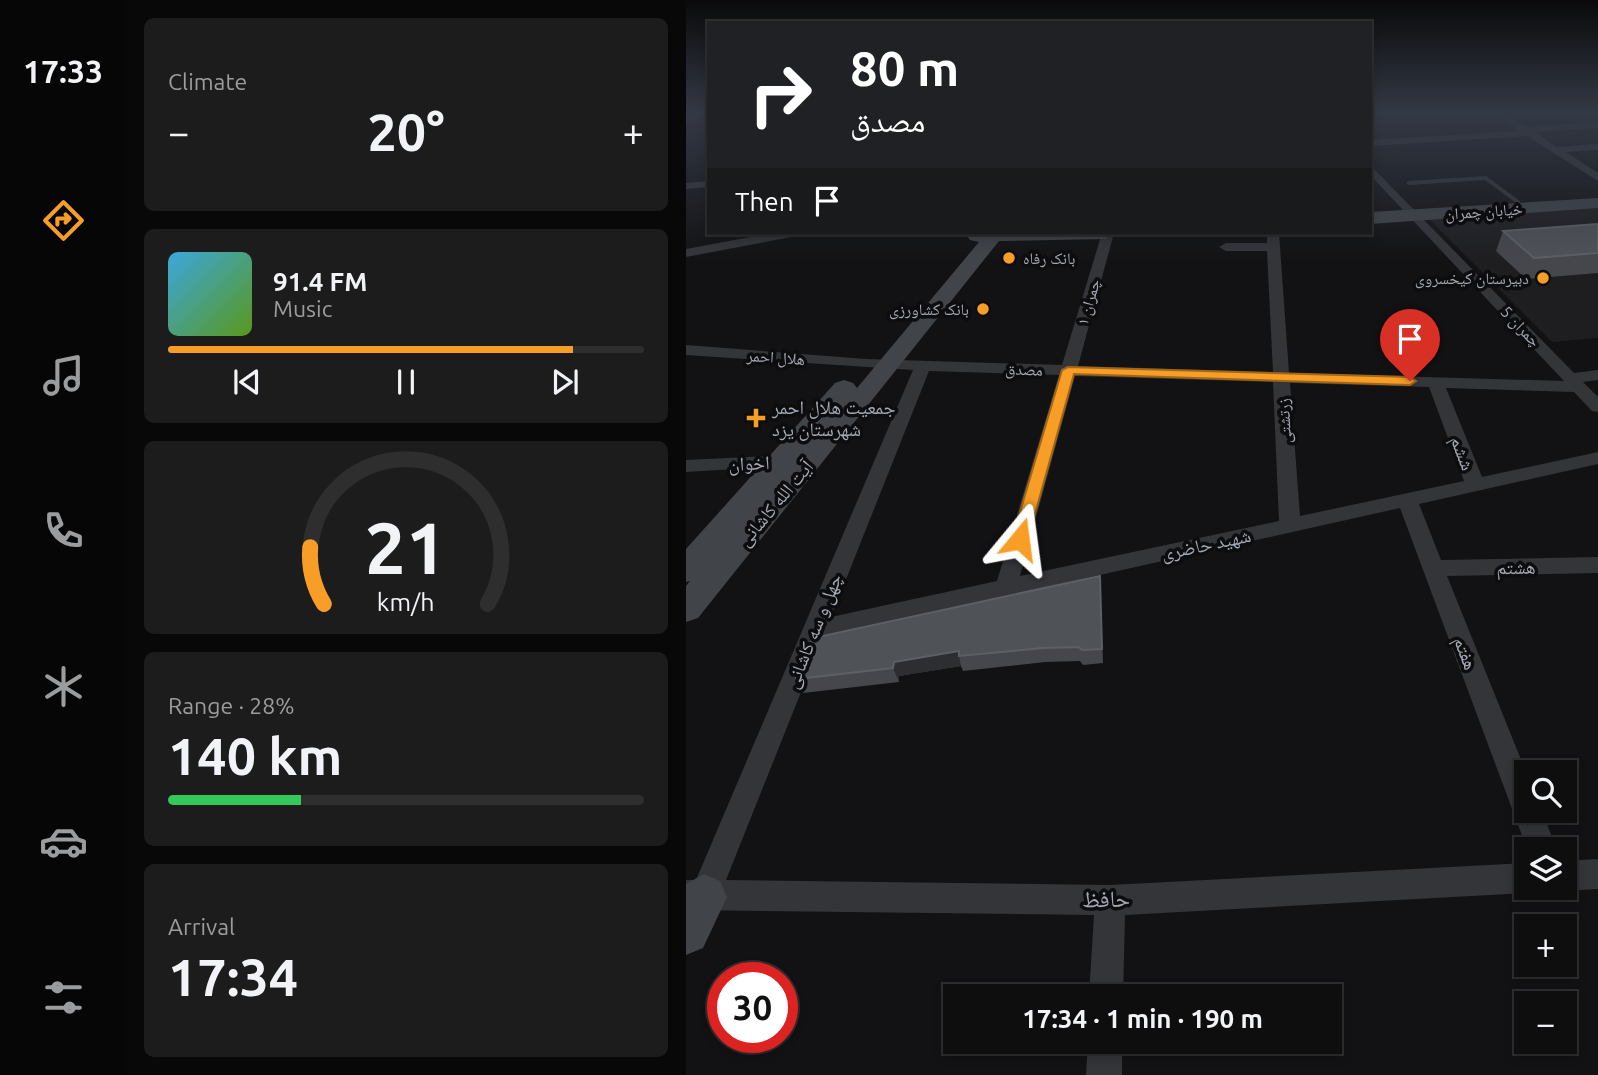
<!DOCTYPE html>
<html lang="en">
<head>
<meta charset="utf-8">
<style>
	body { margin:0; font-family:Ubuntu,"Noto Naskh Arabic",sans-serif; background:#1c1c1d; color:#f1f3f6; height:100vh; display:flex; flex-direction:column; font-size:26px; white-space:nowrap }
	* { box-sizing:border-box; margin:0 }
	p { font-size:23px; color:#9b9c9e }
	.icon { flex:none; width:38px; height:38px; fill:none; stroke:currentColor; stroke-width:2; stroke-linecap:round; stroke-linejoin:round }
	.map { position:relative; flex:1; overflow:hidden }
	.drawer { display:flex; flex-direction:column; gap:18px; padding:18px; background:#080808; width:560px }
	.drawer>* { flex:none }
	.top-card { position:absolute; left:21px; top:21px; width:665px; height:214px; border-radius:0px; box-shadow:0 4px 10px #0003,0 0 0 2px #2e2e2f; background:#202124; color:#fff; overflow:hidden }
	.controls { position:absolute; left:828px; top:760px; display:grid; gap:14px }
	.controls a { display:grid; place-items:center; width:63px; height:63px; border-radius:0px; background:#0e0e0f; box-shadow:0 4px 10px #0003,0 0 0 2px #2e2e2f; font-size:35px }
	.speed { position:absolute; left:21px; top:962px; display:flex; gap:14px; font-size:35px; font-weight:700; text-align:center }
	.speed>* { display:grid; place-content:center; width:91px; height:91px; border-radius:50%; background:#0e0e0f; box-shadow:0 4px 10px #0003,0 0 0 2px #2e2e2f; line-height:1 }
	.speed .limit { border:10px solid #d22; background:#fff; color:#111 }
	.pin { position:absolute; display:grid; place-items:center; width:60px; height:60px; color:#fff; margin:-72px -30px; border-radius:50% 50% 50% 0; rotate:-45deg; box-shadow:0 0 7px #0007 }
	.pin .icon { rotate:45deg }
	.me { position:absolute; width:77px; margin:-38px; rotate:16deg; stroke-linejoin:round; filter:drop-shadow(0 0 5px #0008) }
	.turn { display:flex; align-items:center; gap:24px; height:147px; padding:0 28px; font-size:32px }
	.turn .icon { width:91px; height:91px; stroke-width:2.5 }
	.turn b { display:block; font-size:49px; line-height:60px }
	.then { display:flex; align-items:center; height:66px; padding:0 28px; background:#0003; gap:14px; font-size:26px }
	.big { font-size:52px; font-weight:700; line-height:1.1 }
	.drawer .tile { flex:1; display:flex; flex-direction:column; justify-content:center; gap:10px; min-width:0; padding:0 24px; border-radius:10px; background:#1c1c1d }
	.drawer .dial { align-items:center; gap:0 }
	.dial svg { height:182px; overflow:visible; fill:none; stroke:#2e2e2f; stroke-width:7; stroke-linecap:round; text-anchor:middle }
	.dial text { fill:#f1f3f6; stroke:none }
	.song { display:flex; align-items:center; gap:21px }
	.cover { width:84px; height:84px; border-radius:10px; background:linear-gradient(135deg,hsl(200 70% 55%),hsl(90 70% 35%)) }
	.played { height:7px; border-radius:4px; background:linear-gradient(90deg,#f89e26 85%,#2e2e2f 85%) }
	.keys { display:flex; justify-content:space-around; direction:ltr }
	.heat { display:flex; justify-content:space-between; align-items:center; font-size:38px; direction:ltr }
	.charge { height:10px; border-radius:5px; background:linear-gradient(90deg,#34c759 28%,#2e2e2f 0) }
	.trip { position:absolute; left:257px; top:984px; width:399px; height:70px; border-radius:0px; background:#0e0e0f; box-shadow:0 4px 10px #0003,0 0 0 2px #2e2e2f; font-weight:700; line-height:70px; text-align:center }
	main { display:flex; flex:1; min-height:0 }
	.dock { display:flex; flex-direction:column; width:126px; justify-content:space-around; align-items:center; background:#060606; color:#9b9c9e }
	.dock .icon { width:49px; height:49px }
	.dock .active { color:#f89e26 }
	.dock b { font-size:32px; color:#f1f3f6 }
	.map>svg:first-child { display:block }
	.built { fill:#1e1e21 }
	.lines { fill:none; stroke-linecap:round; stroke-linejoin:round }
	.lane { fill:#333539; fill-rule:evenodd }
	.street { fill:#333539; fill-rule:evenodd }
	.secondary { fill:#414449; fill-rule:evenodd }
	.wall { fill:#45474c }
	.shaded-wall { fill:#2c2e31 }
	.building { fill:#4f5257; stroke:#5c6066; stroke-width:2 }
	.route { fill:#f89e26; stroke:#a16719; stroke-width:2 }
	.poi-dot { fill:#f89e26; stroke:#0d0d0f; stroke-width:2.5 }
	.labels { text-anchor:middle; stroke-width:7; stroke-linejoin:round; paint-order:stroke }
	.far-street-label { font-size:16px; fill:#a3aab5; stroke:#0d0d0f }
	.far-poi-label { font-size:16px; fill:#a3aab5; stroke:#0d0d0f; text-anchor:end }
	.poi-label { font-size:19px; fill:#a3aab5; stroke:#0d0d0f; text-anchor:start }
	.street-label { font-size:19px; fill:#a3aab5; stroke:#0d0d0f }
	.near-street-label { font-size:23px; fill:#a3aab5; stroke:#0d0d0f }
</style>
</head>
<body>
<main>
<nav class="dock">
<b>17:33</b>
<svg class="icon active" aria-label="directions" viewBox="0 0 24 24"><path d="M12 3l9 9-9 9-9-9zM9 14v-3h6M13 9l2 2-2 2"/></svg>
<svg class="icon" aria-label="music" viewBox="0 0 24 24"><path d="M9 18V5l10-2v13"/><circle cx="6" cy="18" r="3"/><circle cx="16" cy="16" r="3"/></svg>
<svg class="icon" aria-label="phone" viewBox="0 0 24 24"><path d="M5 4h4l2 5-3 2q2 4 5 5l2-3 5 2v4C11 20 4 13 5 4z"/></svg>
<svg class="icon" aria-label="climate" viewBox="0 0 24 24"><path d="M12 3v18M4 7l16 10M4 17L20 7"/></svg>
<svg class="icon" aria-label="car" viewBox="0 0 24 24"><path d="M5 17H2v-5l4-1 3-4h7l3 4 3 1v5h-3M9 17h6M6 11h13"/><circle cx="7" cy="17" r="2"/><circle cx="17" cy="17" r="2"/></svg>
<svg class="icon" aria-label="filters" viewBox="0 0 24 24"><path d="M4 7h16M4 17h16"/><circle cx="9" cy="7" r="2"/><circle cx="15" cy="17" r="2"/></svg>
</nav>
<section class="drawer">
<div class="tile"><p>Climate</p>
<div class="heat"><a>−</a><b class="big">20°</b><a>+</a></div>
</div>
<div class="tile">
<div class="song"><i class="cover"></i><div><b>91.4 FM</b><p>Music</p></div></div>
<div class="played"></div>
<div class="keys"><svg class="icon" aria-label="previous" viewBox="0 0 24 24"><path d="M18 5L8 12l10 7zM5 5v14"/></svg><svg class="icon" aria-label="pause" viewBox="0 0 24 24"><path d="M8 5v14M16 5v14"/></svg><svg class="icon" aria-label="next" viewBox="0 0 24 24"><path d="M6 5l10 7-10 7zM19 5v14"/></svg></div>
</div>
<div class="tile dial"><svg viewBox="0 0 100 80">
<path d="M14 69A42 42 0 1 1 86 69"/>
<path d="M14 69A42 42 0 0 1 8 44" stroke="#f89e26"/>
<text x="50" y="56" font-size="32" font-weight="700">21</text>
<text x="50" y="72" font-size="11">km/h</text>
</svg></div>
<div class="tile"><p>Range · 28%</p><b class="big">140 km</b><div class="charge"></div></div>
<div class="tile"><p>Arrival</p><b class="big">17:34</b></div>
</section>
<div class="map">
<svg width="912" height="1075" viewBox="0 0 912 1075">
	<rect width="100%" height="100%" fill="#121214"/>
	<!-- built -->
	<path class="built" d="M 912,206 L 912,338 L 866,342 L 742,218 Z"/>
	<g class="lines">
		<!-- lane -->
		<path class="lane" d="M 800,176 L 834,201 L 834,203 L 830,203 L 799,180 L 723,185 L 720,183 L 723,181 Z"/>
		<!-- street -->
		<path class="street" d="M 7,112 L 18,112 L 0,123 L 0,116 Z
			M 806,112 L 817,112 L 840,127 L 912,122 L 912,128 L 849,132 L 871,147 L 912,144 L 912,150 L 880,152 L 912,173 L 912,181 L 841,136 L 684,146 L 684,140 L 833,131 Z
			M 684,165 L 888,373 L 912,370 L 912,380 L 897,382 L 912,397 L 912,412 L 906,411 L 888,392 L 760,388 L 796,477 L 912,452 L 912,464 L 733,504 L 755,560 L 912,557 L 912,573 L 761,576 L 840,772 L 840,810 L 855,810 L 871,849 L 841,849 L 714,508 L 137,637 L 40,880 L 424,885 L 840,863 L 840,887 L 851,889 L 840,893 L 439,915 L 437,996 L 403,996 L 408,915 L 0,910 L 0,880 L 10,880 L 227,370 L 0,355 L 0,345 L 180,359 L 376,365 L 416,233 L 428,233 L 392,366 L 587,372 L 581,251 L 540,251 L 533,247 L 540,243 L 581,243 L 581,233 L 593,233 L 603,373 L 878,381 L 684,175 ZM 243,371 L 373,375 L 311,581 L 145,617 ZM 389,376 L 587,382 L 593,521 L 334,576 ZM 604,383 L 743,387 L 778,481 L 614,516 Z
			M 23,181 L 23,187 L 0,189 L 0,183 Z
			M 86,233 L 111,233 L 105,237 L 0,257 L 0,249 Z
			M 106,455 L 113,457 L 115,461 L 113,465 L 0,472 L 0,460 Z
			M 912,859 L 912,889 L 878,891 L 869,887 L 878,887 L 878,861 Z
			M 402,1041 L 436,1041 L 436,1075 L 400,1075 Z"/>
		<!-- secondary -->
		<path class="secondary" d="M 912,198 L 912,208 L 684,224 L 684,212 Z
			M 284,233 L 429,233 L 419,239 L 313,241 L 12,618 L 0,622 L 0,586 L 4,581 L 0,582 L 0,549 L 149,383 L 158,380 L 167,383 L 171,388 L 293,242 L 284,240 L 281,236 Z
			M 18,874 L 34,881 L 41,897 L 17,948 L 0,955 L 0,884 Z"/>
	</g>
	<!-- wall -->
	<path class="wall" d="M 912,224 L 912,273 L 840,279 L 810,251 L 817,231 Z
		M 414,576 L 417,663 L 397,665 L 394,661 L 359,662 L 277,671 L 275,666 L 213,676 L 213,682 L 117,693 L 110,679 Z"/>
	<!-- shaded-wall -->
	<path class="shaded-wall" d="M 273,651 L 273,656 L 275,666 L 213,676 L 213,682 L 207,668 L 208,662 Z"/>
	<!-- building -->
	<path class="building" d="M 912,224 L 912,253 L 848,258 L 817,231 Z
		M 414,576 L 416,649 L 396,650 L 393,647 L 357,648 L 273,656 L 273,651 L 208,662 L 207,668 L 110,679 L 127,638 Z"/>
	<!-- sky -->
	<linearGradient id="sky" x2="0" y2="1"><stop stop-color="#0a0a0b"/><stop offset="0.43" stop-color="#333945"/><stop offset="1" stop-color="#333945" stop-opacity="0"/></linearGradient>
	<rect width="912" height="262" fill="url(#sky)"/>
	<!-- route -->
	<path class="route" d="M 382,367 L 724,377 L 730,381 L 724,385 L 388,374 L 342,539 L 334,545 L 326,539 L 376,370 Z"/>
	<!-- markers -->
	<g class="poi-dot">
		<circle cx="323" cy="258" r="7"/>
		<circle cx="857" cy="278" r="7"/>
		<circle cx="297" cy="309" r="7"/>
		<path d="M66.5 407.5h7v7h7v7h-7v7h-7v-7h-7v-7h7z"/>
	</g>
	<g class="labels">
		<!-- far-street labels -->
		<g class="far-street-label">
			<text transform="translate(798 211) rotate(-4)" y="6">خیابان چمران</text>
			<text transform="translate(402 302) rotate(-74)" y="6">چمران ۱</text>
			<text transform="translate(835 326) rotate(46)" y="6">چمران 5</text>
			<text transform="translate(90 357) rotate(4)" y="6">هلال احمر</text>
			<text transform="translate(338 369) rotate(2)" y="6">مصدق</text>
			<text transform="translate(598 421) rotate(-93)" y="6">زرتشتی</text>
		</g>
		<!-- far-poi labels -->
		<g class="far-poi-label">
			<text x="337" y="264" text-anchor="start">بانک رفاه</text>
			<text x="843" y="284">دبیرستان کیخسروی</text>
			<text x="283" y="315">بانک کشاورزی</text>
		</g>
		<!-- poi labels -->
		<g class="poi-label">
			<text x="86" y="414">جمعیت هلال احمر<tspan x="86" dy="22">شهرستان یزد</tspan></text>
		</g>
		<!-- street labels -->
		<g class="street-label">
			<text transform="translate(777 453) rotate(69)" y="7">ششم</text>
			<text transform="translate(63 463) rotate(-3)" y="7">اخوان</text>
			<text transform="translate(89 503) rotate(-50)" y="7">آیت الله کاشانی</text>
			<text transform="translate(520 544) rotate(-12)" y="7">شهید حاضری</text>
			<text transform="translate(830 567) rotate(-1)" y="7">هشتم</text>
			<text transform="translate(127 631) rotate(-68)" y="7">چهل و سه کاشانی</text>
			<text transform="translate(780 653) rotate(69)" y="7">هفتم</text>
		</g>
		<!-- near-street labels -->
		<g class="near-street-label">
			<text transform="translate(420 899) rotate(-1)" y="8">حافظ</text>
		</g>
	</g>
</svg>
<div class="controls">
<a><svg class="icon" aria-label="search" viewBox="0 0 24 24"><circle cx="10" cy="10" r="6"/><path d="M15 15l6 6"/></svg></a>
<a><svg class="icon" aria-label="layers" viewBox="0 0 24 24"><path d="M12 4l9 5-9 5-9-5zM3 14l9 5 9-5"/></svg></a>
<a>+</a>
<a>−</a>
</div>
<div class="speed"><div class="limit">30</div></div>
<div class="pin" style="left:724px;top:381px;background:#d93025"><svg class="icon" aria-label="arrive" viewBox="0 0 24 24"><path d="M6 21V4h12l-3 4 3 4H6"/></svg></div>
<svg class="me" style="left:334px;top:539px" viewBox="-20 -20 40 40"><path d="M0-17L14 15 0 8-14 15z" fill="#f89e26" stroke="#fff" stroke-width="4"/></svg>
<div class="trip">17:34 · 1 min · 190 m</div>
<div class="top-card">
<div class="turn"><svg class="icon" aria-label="right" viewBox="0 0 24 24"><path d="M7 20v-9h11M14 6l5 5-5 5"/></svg><div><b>80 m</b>مصدق</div></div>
<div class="then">Then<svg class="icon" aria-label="arrive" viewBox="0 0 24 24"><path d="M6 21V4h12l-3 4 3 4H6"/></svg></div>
</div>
</div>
</main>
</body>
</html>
